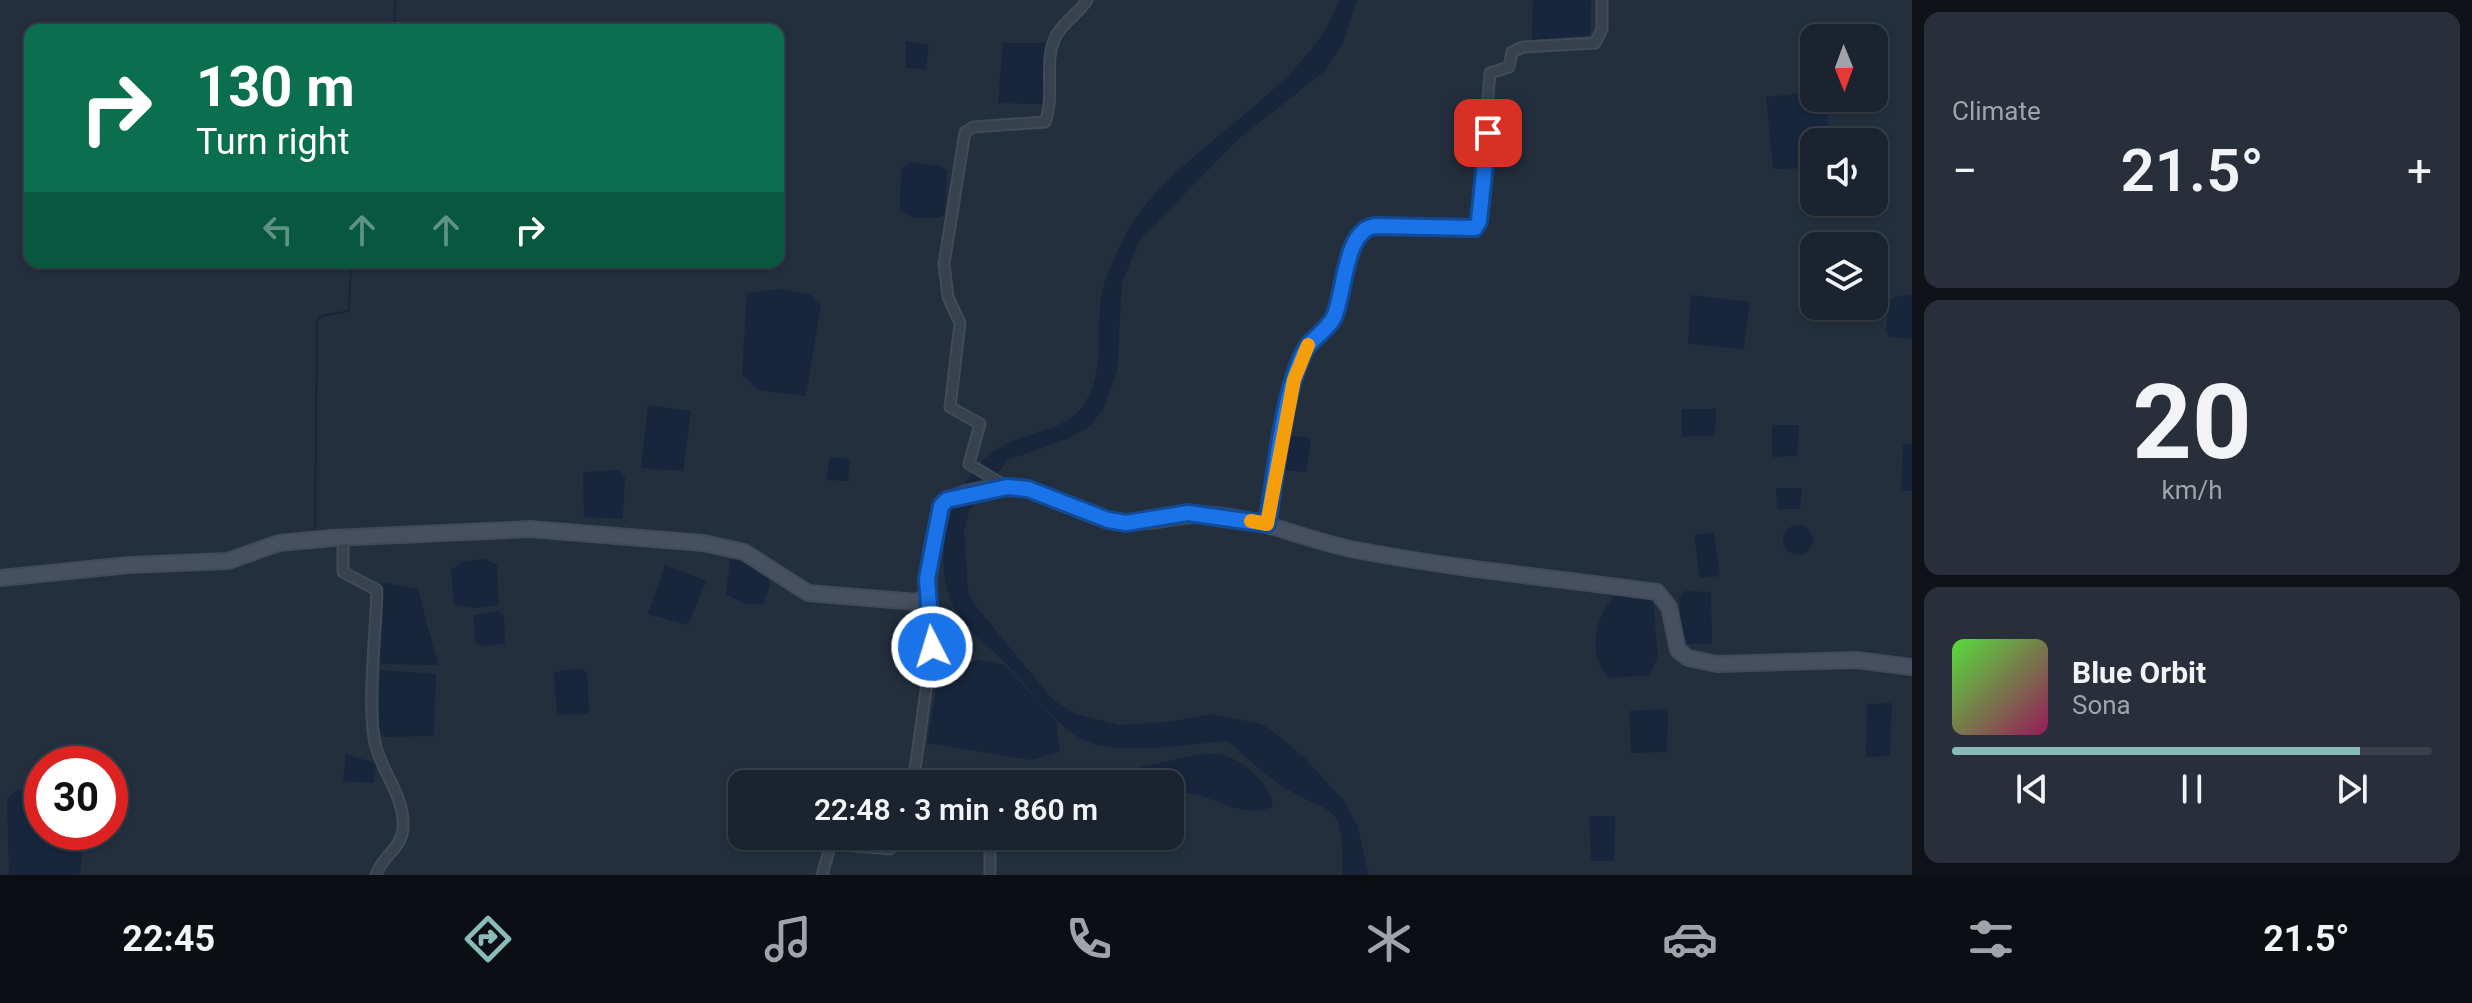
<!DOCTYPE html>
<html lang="en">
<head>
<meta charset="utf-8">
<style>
	body { margin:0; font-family:Roboto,sans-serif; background:#282f3a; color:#f1f3f6; height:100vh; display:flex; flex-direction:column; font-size:30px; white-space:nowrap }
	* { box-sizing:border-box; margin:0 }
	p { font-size:26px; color:#a0a4aa }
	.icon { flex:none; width:44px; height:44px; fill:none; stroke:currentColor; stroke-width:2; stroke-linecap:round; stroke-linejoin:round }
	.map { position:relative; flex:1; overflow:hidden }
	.sheet { display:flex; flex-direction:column; gap:12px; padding:12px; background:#0f1319; width:560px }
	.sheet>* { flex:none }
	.banner { position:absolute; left:24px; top:24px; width:760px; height:244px; border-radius:16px; box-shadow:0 2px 6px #0004,0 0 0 2px #39404a; background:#0b6e4f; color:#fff; overflow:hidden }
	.needle { width:52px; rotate:179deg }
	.fabs { position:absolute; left:1800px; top:24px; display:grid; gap:16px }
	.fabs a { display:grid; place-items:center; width:88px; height:88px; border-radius:16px; background:#1b232e; box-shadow:0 2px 6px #0004,0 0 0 2px #39404a; font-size:40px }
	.speed { position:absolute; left:24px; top:746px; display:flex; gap:16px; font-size:40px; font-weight:700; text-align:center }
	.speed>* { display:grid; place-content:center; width:104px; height:104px; border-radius:50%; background:#1b232e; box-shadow:0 2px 6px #0004,0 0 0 2px #39404a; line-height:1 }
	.speed .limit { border:12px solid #d22; background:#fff; color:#111 }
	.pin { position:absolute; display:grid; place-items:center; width:68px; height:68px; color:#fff; margin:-34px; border-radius:16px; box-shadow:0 4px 12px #0006 }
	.me { position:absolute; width:88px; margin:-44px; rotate:355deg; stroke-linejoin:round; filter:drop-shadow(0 0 6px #0008) }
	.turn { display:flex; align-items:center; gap:28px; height:168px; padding:0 40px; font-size:36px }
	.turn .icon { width:104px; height:104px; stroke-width:2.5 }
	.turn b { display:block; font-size:56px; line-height:68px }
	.lanes { display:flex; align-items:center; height:76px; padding:0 40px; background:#0003; justify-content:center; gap:40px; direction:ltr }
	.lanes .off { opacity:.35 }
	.big { font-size:60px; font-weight:600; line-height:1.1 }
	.sheet .widget { flex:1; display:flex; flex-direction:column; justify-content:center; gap:12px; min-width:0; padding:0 28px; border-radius:16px; background:#282f3a }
	.sheet .dial { align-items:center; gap:0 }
	.dial b { font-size:104px; line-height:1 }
	.song { display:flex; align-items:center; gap:24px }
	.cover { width:96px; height:96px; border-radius:12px; background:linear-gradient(135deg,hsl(110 70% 55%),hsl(330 70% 35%)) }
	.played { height:8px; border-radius:4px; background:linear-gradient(90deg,#8bbbb9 85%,#39404a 85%) }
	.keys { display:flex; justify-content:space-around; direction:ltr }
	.heat { display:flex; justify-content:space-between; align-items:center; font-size:44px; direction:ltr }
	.trip { position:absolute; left:728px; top:770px; width:456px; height:80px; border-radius:16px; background:#1b232e; box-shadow:0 2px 6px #0004,0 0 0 2px #39404a; font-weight:600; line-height:80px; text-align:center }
	.tab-bar { display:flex; height:128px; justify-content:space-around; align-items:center; background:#0b0e12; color:#a0a4aa }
	.tab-bar .icon { width:56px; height:56px }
	.tab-bar .selected { color:#8bbbb9 }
	.tab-bar b { font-size:36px; color:#f1f3f6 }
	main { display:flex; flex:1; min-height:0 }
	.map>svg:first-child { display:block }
	.water { fill:#17263c }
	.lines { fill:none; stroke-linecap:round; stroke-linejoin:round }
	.stream { stroke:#17263c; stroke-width:2 }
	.minor-casing { stroke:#414a57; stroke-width:13 }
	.secondary-casing { stroke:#414a57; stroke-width:18 }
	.minor { stroke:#38414e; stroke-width:9 }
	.secondary { stroke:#465061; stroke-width:14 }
	.route-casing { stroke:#114b97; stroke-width:20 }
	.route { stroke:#1a73e8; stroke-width:14 }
	.slow { stroke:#f59e0b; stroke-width:14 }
</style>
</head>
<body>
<main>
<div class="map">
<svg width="1912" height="875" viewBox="0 0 1912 875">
	<rect width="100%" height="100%" fill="#242f3e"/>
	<!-- water -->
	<path class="water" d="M 1339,0 L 1357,0 L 1343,43 L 1325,71 L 1240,138 L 1140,239 L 1122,283 L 1117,371 L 1104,408 L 1091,425 L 1072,437 L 1008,460 L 969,511 L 964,531 L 968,591 L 974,604 L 1053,700 L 1076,714 L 1120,725 L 1167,722 L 1212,714 L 1261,724 L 1272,731 L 1304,757 L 1344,801 L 1357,825 L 1369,875 L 1342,875 C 1345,792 1329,820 1275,781 C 1258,769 1243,754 1227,741 C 1189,744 1110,758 1078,737 C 1050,718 1029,688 1006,664 C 991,648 971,634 959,616 C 926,568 949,480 997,449 C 1022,432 1064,432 1082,407 C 1106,373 1096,335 1101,296 C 1103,280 1125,233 1135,219 C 1188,142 1310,87 1339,0 Z
		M 1533,0 L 1591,0 L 1590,35 L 1532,40 Z
		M 906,41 L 929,45 L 926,69 L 906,68 Z
		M 1003,43 L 1046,43 L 1042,104 L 998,103 Z
		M 1814,92 L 1814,98 L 1827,98 L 1828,142 L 1814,142 L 1814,168 L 1773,169 L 1766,97 Z
		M 910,162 L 941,166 L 947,172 L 945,213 L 940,218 L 914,218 L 900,210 L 901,169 Z
		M 779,289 L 809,294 L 821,304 L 806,396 L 757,390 L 742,374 L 747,293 Z
		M 1691,295 L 1750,302 L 1744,349 L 1688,344 Z
		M 1912,295 L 1912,339 L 1890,337 L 1886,332 L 1888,302 L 1895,297 Z
		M 648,405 L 691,411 L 683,471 L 641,468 Z
		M 1682,409 L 1716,409 L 1715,435 L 1682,437 Z
		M 1772,425 L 1799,425 L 1797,456 L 1772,457 Z
		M 1286,435 L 1311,438 L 1306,472 L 1279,470 Z
		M 1903,443 L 1912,444 L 1912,491 L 1901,491 Z
		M 829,457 L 850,459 L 848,481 L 827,480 Z
		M 620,470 L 625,477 L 623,519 L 584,517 L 583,472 Z
		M 1776,488 L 1802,488 L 1800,509 L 1777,509 Z
		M1783 540a15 15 0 1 1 30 0a15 15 0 1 1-30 0Z
		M 1714,532 L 1720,576 L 1700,578 L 1694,535 Z
		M 485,559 L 497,565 L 499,605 L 477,608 L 454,605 L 451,570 L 461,562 Z
		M 730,559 L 743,559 L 767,574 L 770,586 L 763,604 L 745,604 L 726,594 Z
		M 665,565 L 706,581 L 688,625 L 648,614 Z
		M 381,582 L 418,589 L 438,665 L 382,664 L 378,658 Z
		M 1685,591 L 1711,592 L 1712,644 L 1682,644 L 1679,598 Z
		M 1618,593 L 1649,597 L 1653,602 L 1658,655 L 1650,675 L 1609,678 C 1586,654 1595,613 1618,593 Z
		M 498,611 L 504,616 L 505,644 L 483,646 L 475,643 L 474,615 Z
		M 981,660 L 1005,665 L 1056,721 L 1060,752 L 1031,760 L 927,743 L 939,670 Z
		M 580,668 L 587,672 L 589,714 L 557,715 L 554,672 Z
		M 380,670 L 436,674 L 434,736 L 386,737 L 379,733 Z
		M 1892,703 L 1890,756 L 1866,757 L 1867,704 Z
		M 1668,709 L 1667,752 L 1631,753 L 1629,711 Z
		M 346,754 L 377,764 L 373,783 L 343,781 Z
		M 1196,755 C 1204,755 1213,753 1222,755 C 1242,759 1274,785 1272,807 C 1234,822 1208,786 1170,794 L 1170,784 L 1134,784 L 1133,772 L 1139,767 Z
		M 42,787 L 42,832 L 83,832 L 81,870 L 78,875 L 9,875 L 7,799 L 17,790 Z
		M 1589,816 L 1615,816 L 1614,861 L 1591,861 Z"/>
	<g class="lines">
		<!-- stream -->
		<path class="stream" d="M 394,30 L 395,0
			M 315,529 L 317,322 L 321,316 L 349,311 L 351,262"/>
		<defs>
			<path id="minor" d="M 1004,485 L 969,464 L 980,424 L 950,407 L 960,323 L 948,297 L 944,264 L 965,132 L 973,127 L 1045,122 C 1056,94 1042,60 1057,34 C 1065,21 1079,13 1087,0
				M 1267,524 L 1294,380 L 1313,338 C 1352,319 1335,232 1375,226 L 1461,229 L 1477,226 L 1490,73 L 1509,67 L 1512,52 L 1523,47 L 1595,43 L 1602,29 L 1602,0
				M 343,538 L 343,572 L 377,590 C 376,631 367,706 375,743 C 382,774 405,795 403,829 C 401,849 382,856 376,875
				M 913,784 L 932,647 L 927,595
				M 975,836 L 990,846 L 990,875
				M 822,875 L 831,844 L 890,849 L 901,836"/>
			<path id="secondary" d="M 0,578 L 129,565 L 228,561 L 279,543 L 332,538 L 530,529 L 703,543 L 744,552 L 808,593 L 917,602 L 927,595 L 932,547 L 941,506 C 953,493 991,487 1010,487 C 1050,488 1085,521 1125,522 C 1155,524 1184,512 1215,515 C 1264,519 1308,541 1356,550 C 1455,569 1556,578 1657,592 L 1669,607 L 1678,650 L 1688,658 L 1717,664 L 1856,660 L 1912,667"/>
		</defs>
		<!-- minor casing -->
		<use href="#minor" class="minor-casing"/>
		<!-- secondary casing -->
		<use href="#secondary" class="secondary-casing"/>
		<!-- minor -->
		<use href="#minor" class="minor"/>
		<!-- secondary -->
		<use href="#secondary" class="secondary"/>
	</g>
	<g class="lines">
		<defs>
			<path id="route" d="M 932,647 L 927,579 L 941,506 L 947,500 L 1007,487 L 1028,489 L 1108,520 L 1126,523 L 1188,513 L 1267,524 C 1276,474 1282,398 1303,354 C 1310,338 1326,333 1334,317 C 1345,293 1344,230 1375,226 L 1475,228 L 1479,221 L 1488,133"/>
		</defs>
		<!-- route casing -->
		<use href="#route" class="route-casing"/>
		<!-- route -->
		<use href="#route" class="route"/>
		<!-- slow -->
		<path class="slow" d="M 1251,521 L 1267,524 L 1294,380 L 1308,345"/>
	</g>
</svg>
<div class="fabs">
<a><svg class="needle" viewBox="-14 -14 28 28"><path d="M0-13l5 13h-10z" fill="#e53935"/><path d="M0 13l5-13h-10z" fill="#a0a4aa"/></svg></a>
<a><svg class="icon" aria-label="sound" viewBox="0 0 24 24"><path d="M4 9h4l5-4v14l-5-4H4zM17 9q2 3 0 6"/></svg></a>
<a><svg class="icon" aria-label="layers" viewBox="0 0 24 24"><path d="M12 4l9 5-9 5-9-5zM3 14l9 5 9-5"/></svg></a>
</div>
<div class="speed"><div class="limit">30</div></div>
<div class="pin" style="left:1488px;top:133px;background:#d93025"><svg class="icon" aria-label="arrive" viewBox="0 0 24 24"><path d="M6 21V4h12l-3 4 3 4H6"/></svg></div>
<svg class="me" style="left:932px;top:647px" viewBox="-20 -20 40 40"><circle r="17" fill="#1a73e8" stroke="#fff" stroke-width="3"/><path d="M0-11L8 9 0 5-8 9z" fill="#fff"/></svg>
<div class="trip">22:48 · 3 min · 860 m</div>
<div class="banner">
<div class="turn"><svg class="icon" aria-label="right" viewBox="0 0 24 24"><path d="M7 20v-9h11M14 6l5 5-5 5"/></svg><div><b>130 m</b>Turn right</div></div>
<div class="lanes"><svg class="icon off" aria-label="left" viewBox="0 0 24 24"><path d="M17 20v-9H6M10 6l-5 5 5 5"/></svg><svg class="icon off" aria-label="ahead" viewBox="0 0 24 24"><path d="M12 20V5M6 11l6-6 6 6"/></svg><svg class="icon off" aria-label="ahead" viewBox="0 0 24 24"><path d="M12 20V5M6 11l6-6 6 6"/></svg><svg class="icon" aria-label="right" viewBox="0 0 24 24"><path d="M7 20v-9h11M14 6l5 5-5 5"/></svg></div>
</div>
</div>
<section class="sheet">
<div class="widget"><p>Climate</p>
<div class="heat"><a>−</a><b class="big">21.5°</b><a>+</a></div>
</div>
<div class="widget dial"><b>20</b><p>km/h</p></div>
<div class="widget">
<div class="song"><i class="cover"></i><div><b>Blue Orbit</b><p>Sona</p></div></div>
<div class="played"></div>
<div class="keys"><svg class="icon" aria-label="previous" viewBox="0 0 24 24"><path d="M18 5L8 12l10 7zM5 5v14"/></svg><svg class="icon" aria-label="pause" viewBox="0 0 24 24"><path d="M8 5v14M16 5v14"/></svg><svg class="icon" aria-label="next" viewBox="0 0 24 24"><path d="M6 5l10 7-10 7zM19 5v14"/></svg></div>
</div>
</section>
</main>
<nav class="tab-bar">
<b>22:45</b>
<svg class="icon selected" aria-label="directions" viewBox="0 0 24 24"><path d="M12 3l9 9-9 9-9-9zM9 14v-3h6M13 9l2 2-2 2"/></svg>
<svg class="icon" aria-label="music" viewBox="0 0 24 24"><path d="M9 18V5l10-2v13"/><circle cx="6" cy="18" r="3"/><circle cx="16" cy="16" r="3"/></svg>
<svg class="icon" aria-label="phone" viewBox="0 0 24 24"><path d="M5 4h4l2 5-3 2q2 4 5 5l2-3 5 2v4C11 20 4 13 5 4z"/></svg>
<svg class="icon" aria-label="climate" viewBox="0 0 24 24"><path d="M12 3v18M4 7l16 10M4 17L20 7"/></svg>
<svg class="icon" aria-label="car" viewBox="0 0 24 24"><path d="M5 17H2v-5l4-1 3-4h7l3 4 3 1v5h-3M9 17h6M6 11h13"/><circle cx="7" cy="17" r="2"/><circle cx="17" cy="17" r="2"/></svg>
<svg class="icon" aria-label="filters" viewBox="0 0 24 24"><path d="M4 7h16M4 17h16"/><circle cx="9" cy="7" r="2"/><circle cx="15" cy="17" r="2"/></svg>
<b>21.5°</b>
</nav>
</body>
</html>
